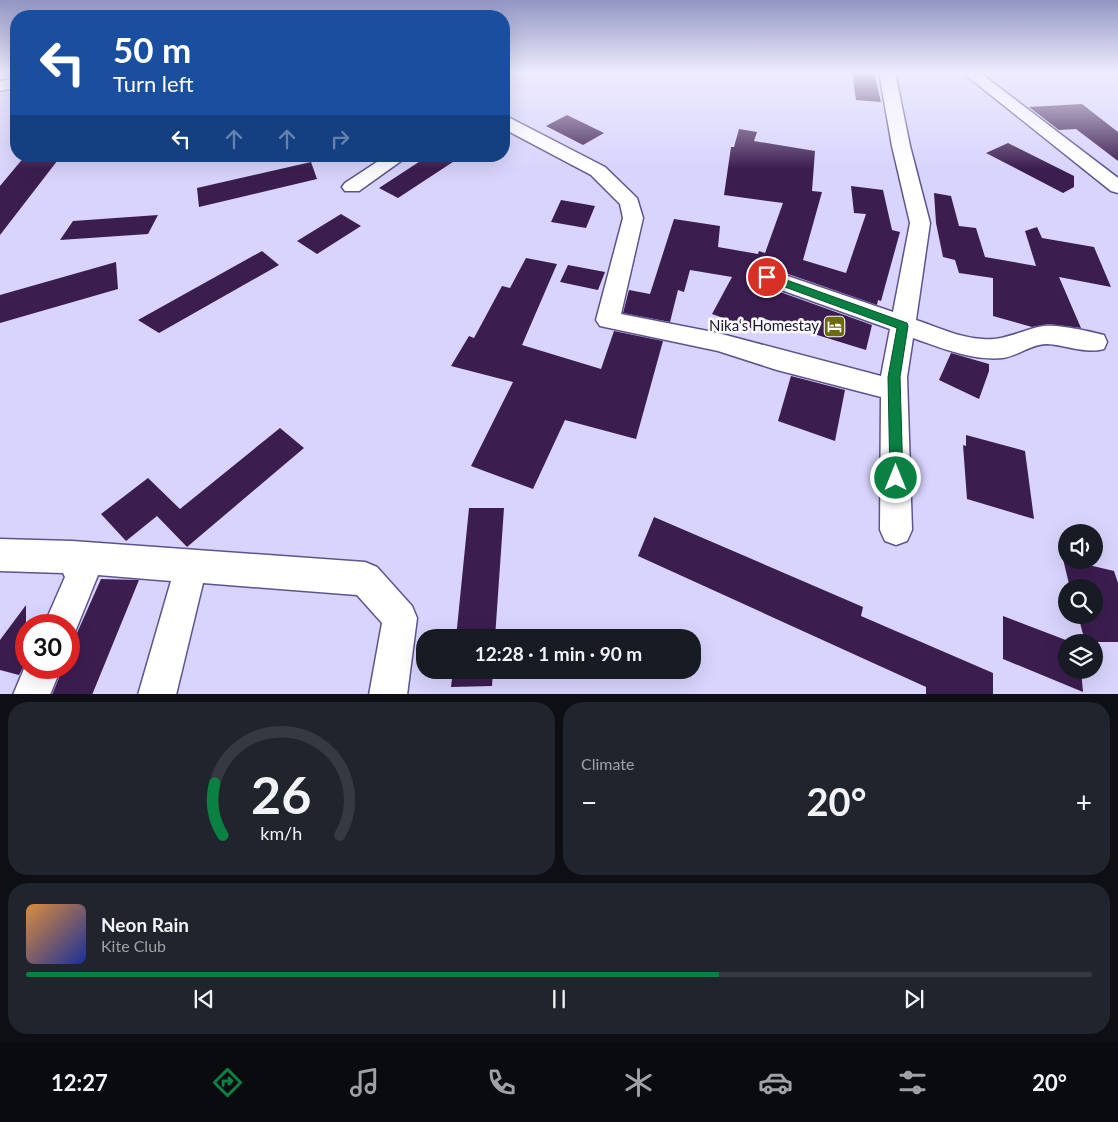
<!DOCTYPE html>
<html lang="en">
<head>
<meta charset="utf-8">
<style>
	body { margin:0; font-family:Lato,sans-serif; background:#20242c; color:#f1f3f6; height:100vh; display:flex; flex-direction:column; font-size:19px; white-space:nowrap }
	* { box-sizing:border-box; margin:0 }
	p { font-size:16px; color:#9ea1a6 }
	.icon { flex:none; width:28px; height:28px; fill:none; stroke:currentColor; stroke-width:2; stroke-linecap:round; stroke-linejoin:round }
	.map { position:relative; height:694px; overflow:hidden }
	.panel { display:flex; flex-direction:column; gap:8px; padding:8px; background:#0d0f14; flex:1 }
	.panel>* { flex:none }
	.top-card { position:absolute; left:10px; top:10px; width:500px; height:152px; border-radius:20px; box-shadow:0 5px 20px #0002; background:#1a4fa0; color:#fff; overflow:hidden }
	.buttons { position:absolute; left:1058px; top:524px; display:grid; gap:10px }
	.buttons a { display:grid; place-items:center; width:45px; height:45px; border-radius:50%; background:#171b24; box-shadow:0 5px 20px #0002; font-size:25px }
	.speed { position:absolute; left:15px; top:614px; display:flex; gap:10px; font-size:25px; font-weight:700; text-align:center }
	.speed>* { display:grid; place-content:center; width:65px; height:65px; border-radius:50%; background:#171b24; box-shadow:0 5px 20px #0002; line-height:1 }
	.speed .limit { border:8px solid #d22; background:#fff; color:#111 }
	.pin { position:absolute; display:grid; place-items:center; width:42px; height:42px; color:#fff; margin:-21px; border:2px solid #fff; border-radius:50%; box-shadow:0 1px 5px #0007 }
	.me { position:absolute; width:55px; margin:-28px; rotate:0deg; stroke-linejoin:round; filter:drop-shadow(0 0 4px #0008) }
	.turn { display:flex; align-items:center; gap:18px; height:105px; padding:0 20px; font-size:22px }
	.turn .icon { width:65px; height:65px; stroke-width:2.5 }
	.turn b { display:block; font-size:35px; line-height:42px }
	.lanes { display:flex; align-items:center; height:48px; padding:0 20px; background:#0003; justify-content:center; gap:25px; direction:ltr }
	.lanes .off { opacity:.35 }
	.big { font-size:38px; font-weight:700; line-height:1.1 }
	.panel .tile { flex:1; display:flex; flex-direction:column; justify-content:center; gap:8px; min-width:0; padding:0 18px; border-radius:20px; background:#20242c }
	.panel .dial { align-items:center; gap:0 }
	.dial svg { height:130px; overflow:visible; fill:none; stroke:#363941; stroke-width:7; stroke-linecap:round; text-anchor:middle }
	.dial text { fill:#f1f3f6; stroke:none }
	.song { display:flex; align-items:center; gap:15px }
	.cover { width:60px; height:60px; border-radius:8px; background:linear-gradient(135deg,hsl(30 70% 55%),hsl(230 70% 35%)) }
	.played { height:5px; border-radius:2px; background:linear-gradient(90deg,#0b8043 65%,#363941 65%) }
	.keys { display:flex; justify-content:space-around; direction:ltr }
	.heat { display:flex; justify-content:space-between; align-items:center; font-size:28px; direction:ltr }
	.panel .tiles { flex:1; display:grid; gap:8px; grid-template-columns:1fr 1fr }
	.tile:last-child { grid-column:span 2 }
	.trip { position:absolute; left:416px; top:629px; width:285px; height:50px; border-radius:20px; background:#171b24; box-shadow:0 5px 20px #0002; font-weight:700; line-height:50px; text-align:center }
	.menu { display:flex; height:80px; justify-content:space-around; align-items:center; background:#090b0e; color:#9ea1a6 }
	.menu .icon { width:35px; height:35px }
	.menu .on { color:#0b8043 }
	.menu b { font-size:22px; color:#f1f3f6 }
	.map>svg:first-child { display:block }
	.building { fill:#3c1d50 }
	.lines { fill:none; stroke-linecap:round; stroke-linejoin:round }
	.minor-casing { stroke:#5d538e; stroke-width:3 }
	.primary-casing { stroke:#5d538e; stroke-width:2 }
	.minor { fill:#fff; fill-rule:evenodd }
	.primary { fill:#fff; fill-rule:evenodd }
	.route { fill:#0b8043; stroke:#07532c }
	.labels { text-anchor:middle; stroke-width:5; stroke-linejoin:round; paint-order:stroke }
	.poi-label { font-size:15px; fill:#1d1932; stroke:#fbfbfb; text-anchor:end }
</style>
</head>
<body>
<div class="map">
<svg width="1118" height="695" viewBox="0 0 1118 695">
	<rect width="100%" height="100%" fill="#d9d4fd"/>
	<!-- building -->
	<path class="building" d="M 852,72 L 874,72 L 881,102 L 856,100 Z
		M 1082,104 L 1118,132 L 1118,161 L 1076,129 L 1059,130 L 1029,107 Z
		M 567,115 L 604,133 L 583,145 L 546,126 Z
		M 739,129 L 757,132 L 754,141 L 815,151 L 812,191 L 822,192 L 803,260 L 846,273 L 866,214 L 854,213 L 851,186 L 883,190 L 892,230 L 900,232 L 881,301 L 878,300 L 877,305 L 768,267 L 758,270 L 754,276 L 758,284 L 872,325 L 866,350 L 759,317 L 753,329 L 712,314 L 732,277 L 690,270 L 684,292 L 678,290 L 670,322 L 623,313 L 629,290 L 650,294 L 674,219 L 720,226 L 718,247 L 758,254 L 759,251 L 765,253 L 783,203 L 724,195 L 731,147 L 734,147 Z
		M 1008,143 L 1074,176 L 1074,187 L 1063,193 L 986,153 Z
		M 25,156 L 61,156 L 0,235 L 0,186 Z
		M 428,156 L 462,156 L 398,198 L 379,188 Z
		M 311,162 L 317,179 L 199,207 L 197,188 Z
		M 934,193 L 951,196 L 959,226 L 976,228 L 985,257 L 1036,266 L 1025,231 L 1037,227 L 1042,238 L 1094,247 L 1111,287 L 1059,277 L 1081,328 L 1049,324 L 1032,327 L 993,316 L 993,278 L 959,273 L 955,260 L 943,257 L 936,223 Z
		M 561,200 L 595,206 L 586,228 L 551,222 Z
		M 341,214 L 361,226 L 317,254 L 297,241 Z
		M 158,215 L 148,234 L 60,240 L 73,221 Z
		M 262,251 L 279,265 L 159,333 L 138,320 Z
		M 526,258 L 557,264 L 522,345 L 601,369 L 614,331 L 663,341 L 636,439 L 565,420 L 533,489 L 471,466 L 513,382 L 451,366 L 469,336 L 474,338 L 502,286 L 510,288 Z
		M 116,262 L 118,289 L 0,323 L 0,295 Z
		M 568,265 L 605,272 L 598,290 L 560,282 Z
		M 951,353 L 989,364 L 989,371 L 979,399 L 939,380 Z
		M 791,376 L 845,390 L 835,441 L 778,421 Z
		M 280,428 L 304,448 L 187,547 L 157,516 L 126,541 L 101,514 L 148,478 L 180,509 Z
		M 966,435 L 1025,451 L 1034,519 L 967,499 L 963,445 L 966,446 Z
		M 469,508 L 504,508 L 495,638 L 456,638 Z
		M 654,517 L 863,607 L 861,616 L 993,673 L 993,695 L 926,695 L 926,687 L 638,556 Z
		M 1063,559 L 1114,571 L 1118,583 L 1118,642 L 1085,642 L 1078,615 L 1094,615 L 1094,588 L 1070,588 Z
		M 101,579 L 139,580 L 92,695 L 52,695 L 63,668 L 69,668 L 69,651 Z
		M 26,605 L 26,662 L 19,675 L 0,670 L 0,640 Z
		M 1003,616 L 1071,642 L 1066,642 L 1066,670 L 1081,670 L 1083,692 L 1003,659 Z
		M 453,670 L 493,670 L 492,686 L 451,687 Z"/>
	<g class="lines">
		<defs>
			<path id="minor" d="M 879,72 L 895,72 L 910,146 L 930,223 L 916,320 C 937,327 960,338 983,339 C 1004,341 1022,330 1043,326 C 1057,324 1089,331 1104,335 L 1107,342 L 1104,349 C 1085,354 1066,345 1047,344 C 1031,344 1018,356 1003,358 C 971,361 942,348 913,338 L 907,377 L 912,530 L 907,541 L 896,545 L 885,541 L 880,530 L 881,397 L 777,370 L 718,351 L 600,326 L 596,320 L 623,218 L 620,204 L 591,175 L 504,129 L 504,117 L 510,118 L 605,167 L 637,198 L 643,218 L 621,314 L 718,333 L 881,376 L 890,329 L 759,282 L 756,277 L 759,272 L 767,269 L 893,312 L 910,223 L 892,146 Z
				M 962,72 L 979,72 L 1118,178 L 1118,193 L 1111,191 Z
				M 386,156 L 408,156 L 359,191 L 345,191 L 342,187 L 345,183 Z
				M 0,539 L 72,541 L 365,562 L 377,567 L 412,606 L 417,618 L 407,695 L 369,695 L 382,623 L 357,595 L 203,583 L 176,695 L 138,695 L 171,581 L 98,575 L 73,637 L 69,639 L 69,625 L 44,625 L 65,577 L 63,573 L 0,571 Z
				M 26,664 L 26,668 L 61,668 L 50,695 L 13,695 Z"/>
			<path id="primary" d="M 16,78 L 16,88 L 0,91 L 0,81 Z"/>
		</defs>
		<!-- minor casing -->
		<use href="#minor" class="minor-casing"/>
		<!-- primary casing -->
		<use href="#primary" class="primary-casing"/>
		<!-- minor -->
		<use href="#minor" class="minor"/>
		<!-- primary -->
		<use href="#primary" class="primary"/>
	</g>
	<!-- sky -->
	<linearGradient id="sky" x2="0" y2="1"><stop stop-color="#9296c4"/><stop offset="0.43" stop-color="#eeecfe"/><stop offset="1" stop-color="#eeecfe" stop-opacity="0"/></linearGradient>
	<rect width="1118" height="169" fill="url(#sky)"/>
	<!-- route -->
	<path class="route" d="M 767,273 L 907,323 L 908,326 L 900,377 L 903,478 L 901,482 L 896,484 L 891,482 L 890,478 L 888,377 L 897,328 L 763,279 L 762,277 Z"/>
	<!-- icons -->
	<defs>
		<symbol id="hotel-square" viewBox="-11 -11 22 22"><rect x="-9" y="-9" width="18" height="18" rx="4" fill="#6b6b0a" stroke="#fbfbfb"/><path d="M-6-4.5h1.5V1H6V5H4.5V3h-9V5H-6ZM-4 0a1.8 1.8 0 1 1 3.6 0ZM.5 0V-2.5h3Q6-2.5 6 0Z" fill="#fff"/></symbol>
	</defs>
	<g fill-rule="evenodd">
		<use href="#hotel-square" x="822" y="314" width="25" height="25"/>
	</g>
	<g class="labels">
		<!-- poi labels -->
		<g class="poi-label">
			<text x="819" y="331">Nika‘s Homestay</text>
		</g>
	</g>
</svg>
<div class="buttons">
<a><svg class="icon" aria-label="sound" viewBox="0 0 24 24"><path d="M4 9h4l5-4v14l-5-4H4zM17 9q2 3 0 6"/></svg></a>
<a><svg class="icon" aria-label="search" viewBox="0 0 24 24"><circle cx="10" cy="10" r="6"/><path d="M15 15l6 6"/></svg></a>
<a><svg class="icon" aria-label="layers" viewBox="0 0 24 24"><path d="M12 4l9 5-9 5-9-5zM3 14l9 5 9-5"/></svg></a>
</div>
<div class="speed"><div class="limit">30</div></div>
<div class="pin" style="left:767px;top:277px;background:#d93025"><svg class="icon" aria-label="arrive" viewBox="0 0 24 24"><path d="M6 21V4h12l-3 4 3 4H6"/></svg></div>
<svg class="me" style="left:896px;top:478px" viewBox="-20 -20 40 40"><circle r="17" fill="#0b8043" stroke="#fff" stroke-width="3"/><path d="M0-11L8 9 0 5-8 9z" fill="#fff"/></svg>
<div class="trip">12:28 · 1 min · 90 m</div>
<div class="top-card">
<div class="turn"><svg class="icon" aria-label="left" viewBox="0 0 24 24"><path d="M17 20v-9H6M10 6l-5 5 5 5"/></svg><div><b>50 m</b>Turn left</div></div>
<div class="lanes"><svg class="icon" aria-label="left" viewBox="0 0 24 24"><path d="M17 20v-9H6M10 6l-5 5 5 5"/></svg><svg class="icon off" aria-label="ahead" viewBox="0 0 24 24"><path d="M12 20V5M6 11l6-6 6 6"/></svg><svg class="icon off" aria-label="ahead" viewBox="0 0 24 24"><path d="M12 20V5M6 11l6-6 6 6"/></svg><svg class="icon off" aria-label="right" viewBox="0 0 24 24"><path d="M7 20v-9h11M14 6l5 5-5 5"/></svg></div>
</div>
</div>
<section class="panel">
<div class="tiles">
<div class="tile dial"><svg viewBox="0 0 100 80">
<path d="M14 69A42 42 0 1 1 86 69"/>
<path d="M14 69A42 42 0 0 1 9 37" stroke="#0b8043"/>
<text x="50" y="56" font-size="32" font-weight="700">26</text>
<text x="50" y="72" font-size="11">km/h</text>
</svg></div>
<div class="tile"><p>Climate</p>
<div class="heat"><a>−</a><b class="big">20°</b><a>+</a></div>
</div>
<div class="tile">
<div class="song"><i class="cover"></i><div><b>Neon Rain</b><p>Kite Club</p></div></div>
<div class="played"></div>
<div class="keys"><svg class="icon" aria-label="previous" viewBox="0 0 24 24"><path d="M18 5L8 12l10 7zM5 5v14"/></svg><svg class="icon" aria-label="pause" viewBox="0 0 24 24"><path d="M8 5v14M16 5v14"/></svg><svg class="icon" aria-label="next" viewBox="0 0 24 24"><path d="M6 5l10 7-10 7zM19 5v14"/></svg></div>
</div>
</div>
</section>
<nav class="menu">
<b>12:27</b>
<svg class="icon on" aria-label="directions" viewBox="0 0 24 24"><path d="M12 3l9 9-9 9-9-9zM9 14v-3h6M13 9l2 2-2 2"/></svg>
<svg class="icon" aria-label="music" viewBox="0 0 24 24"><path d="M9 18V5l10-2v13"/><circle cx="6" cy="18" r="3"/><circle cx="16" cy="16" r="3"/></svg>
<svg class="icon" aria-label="phone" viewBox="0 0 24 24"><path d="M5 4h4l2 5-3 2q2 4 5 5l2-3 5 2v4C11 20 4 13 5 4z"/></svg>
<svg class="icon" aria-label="climate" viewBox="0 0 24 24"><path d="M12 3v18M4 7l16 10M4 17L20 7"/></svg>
<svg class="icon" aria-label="car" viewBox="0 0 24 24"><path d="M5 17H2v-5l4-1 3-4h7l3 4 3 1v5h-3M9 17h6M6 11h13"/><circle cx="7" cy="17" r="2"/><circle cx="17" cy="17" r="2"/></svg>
<svg class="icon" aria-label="filters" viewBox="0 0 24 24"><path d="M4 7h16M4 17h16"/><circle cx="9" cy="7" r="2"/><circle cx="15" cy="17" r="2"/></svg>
<b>20°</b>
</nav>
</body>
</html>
